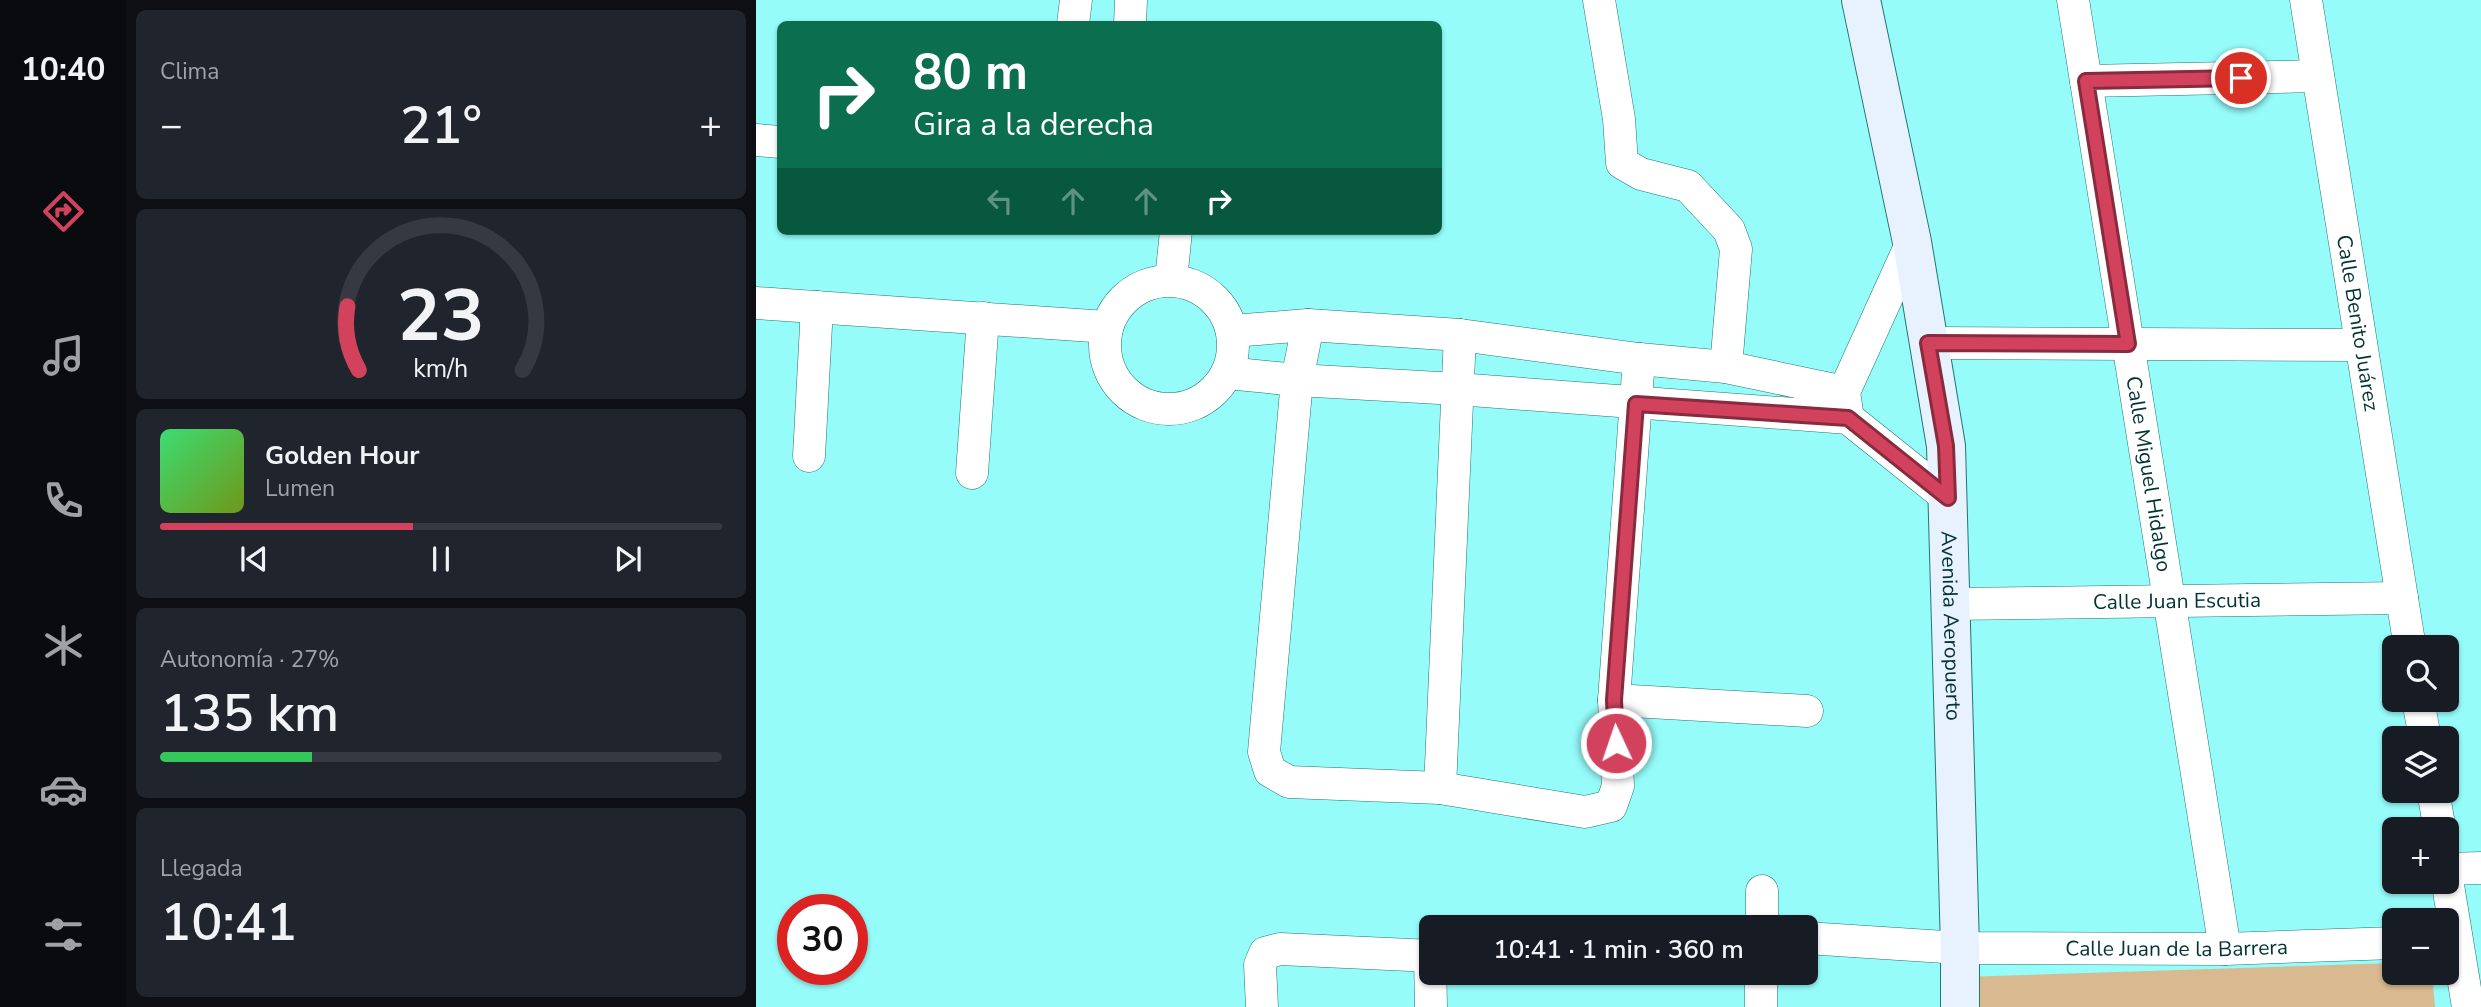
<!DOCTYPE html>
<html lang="es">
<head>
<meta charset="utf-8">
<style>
	body { margin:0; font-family:"Nunito Sans",sans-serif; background:#20242c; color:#f1f3f6; height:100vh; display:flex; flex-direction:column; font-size:26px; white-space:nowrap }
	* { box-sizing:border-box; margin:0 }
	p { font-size:23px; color:#9ea1a6 }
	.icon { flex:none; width:38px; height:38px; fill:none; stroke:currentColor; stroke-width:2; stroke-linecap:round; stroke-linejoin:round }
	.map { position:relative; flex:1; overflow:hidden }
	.details { display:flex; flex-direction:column; gap:10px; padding:10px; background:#0d0f14; width:630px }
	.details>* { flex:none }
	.banner { position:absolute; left:21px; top:21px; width:665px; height:214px; border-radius:10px; box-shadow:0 2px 5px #0004; background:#0b6e4f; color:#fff; overflow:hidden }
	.buttons { position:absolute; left:1626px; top:635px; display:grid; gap:14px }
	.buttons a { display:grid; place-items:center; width:77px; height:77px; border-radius:10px; background:#171b24; box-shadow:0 2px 5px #0004; font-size:35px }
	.speed { position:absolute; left:21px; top:894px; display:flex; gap:14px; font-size:35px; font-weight:700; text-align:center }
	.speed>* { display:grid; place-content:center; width:91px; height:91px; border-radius:50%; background:#171b24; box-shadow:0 2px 5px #0004; line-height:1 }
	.speed .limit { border:10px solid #d22; background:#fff; color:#111 }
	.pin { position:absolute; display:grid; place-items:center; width:60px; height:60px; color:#fff; margin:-30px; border:4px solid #fff; border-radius:50%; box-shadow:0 2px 7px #0007 }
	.me { position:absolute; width:77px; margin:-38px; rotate:357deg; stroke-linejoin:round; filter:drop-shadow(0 0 5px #0008) }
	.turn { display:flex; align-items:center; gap:24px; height:147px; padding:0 21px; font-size:32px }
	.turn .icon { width:91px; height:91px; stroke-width:2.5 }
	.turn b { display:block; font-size:49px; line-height:60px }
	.lanes { display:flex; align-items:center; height:66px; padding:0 21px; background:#0003; justify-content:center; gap:35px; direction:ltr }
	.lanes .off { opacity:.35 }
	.big { font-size:52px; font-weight:600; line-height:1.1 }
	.details .card { flex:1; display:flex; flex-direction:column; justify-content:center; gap:10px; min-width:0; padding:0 24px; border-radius:10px; background:#20242c }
	.details .dial { align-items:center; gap:0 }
	.dial svg { height:182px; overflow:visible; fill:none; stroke:#363941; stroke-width:7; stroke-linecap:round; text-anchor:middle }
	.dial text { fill:#f1f3f6; stroke:none }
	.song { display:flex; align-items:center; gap:21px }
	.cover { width:84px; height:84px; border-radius:10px; background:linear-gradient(135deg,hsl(140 70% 55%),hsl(80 70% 35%)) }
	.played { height:7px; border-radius:4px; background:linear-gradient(90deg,#d2425d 45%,#363941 45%) }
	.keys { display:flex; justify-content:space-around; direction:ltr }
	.heat { display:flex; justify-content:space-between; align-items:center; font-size:38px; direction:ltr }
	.charge { height:10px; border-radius:5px; background:linear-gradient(90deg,#34c759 27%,#363941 0) }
	.trip { position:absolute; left:663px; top:915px; width:399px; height:70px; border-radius:10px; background:#171b24; box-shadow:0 2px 5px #0004; font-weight:600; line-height:70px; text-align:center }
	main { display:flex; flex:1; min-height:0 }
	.menu { display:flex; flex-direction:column; width:126px; justify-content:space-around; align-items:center; background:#090b0e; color:#9ea1a6 }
	.menu .icon { width:49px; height:49px }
	.menu .on { color:#d2425d }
	.menu b { font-size:32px; color:#f1f3f6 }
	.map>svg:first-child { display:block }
	.green { fill:#d9b990 }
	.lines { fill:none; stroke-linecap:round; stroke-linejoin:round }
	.minor-casing { stroke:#227574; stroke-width:33 }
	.secondary-casing { stroke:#227574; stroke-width:40 }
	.minor { stroke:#fff; stroke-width:32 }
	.secondary { stroke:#e8f2fe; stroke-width:38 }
	.route-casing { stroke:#882b3c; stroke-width:18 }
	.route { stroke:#d2425d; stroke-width:12 }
	.labels { text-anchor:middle; stroke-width:6; stroke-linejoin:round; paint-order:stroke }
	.street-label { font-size:21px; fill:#033333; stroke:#d8fdfc }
</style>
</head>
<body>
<main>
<nav class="menu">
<b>10:40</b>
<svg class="icon on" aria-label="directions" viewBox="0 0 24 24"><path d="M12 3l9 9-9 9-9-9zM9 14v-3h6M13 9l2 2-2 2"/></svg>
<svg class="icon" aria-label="music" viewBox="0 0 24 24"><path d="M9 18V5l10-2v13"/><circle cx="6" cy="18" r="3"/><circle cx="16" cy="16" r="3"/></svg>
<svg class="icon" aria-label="phone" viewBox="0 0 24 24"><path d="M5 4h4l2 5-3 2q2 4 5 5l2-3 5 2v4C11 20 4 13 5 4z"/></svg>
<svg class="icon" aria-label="climate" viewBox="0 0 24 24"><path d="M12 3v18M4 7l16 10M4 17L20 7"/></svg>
<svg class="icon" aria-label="car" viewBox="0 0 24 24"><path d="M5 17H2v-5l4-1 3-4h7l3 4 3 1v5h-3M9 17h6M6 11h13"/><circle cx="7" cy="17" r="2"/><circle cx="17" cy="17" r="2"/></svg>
<svg class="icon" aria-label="filters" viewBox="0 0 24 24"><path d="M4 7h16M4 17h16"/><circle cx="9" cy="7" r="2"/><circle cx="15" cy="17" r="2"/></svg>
</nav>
<section class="details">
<div class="card"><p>Clima</p>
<div class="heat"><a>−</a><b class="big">21°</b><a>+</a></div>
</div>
<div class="card dial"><svg viewBox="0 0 100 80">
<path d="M14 69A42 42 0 1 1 86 69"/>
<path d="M14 69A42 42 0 0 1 9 41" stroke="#d2425d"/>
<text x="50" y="56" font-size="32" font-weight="700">23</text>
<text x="50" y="72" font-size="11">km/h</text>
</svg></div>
<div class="card">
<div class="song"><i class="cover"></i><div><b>Golden Hour</b><p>Lumen</p></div></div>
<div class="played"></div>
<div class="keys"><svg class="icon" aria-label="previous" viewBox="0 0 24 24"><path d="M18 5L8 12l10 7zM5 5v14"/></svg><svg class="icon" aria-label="pause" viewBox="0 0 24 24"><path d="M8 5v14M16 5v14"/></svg><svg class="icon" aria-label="next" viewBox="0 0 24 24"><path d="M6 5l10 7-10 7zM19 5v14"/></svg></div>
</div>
<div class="card"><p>Autonomía · 27%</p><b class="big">135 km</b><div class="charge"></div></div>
<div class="card"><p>Llegada</p><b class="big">10:41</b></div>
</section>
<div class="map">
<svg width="1725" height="1007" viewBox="0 0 1725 1007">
	<rect width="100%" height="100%" fill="#95fcfa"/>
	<!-- green -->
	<path class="green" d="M 1638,963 L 1638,973 L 1676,973 L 1679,1007 L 1205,1007 L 1205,977 Z"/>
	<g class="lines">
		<defs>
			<g id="minor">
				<path d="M 843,0 L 863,119 L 866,163 L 885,174 L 932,186 L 973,230 L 980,249 L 970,367"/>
				<path id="s1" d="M 1317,0 L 1469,949"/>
				<path id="s2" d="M 1550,0 L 1654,648"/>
				<path d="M 317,24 L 320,0"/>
				<path d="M 374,24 L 375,0"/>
				<path d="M 1330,81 L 1562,76"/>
				<path d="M 0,140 L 24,142"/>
				<path d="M 415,280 L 420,231"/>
				<circle cx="413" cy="345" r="64"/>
				<path d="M 0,303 L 351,327"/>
				<path d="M 552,325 L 541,380 L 508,752 L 514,771 L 533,782 L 684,788 L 829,812 L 855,806 L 862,786 L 858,700 L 883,359"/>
				<path d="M 476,331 L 552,325 L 704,335 L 883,359 L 970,367 L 1088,392"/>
				<path d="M 1173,343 L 1605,345"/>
				<path d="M 471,373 L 541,380 L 701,389 L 1092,418 L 1192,498"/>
				<path d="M 1091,412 L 1088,392 L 1156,242"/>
				<path d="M 53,456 L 61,307"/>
				<path d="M 216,473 L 227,318"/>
				<path id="s3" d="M 1195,604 L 1646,598"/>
				<path d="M 858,700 L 1051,711"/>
				<path d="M 1662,700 L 1669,738"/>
				<path d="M 684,788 L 704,335"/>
				<path d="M 1677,791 L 1684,830"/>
				<path d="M 1690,869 L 1725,868"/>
				<path d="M 1690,873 L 1712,1007"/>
				<path d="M 1006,928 L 1006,891"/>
				<path id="s4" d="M 1050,938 L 1204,948 L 1469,949 L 1638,943"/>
				<path d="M 674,956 L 675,1007"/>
				<path d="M 506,1007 L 504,965 L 509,953 L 524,949 L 676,956"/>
				<path d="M 1005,1007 L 1005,973"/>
			</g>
			<g id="secondary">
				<path id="s5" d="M 1105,0 L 1156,242 L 1190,446 L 1204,948 L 1204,1007"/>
			</g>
		</defs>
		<!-- minor casing -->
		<use href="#minor" class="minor-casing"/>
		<!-- secondary casing -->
		<use href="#secondary" class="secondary-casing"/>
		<!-- minor -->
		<use href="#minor" class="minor"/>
		<!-- secondary -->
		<use href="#secondary" class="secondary"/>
	</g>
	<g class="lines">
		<defs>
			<path id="route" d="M 860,743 L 858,700 L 880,404 L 1092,418 L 1192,498 L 1190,446 L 1172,343 L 1372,344 L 1330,81 L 1485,78"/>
		</defs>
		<!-- route casing -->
		<use href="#route" class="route-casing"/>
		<!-- route -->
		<use href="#route" class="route"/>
	</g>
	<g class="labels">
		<!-- street labels -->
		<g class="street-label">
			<text dy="7" stroke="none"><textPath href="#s2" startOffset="327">Calle Benito Juárez</textPath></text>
			<text dy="7" stroke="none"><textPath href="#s1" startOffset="480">Calle Miguel Hidalgo</textPath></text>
			<text dy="7" stroke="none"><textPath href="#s3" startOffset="226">Calle Juan Escutia</textPath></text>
			<text dy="7" stroke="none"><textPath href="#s5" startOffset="634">Avenida Aeropuerto</textPath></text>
			<text dy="7" stroke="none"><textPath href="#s4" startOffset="371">Calle Juan de la Barrera</textPath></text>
		</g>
	</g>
</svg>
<div class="buttons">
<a><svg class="icon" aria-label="search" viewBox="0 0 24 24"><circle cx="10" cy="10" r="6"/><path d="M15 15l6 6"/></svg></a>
<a><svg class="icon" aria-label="layers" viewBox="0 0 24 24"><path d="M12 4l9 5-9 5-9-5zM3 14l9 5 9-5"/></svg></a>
<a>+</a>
<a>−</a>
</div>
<div class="speed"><div class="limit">30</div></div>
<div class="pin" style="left:1485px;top:78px;background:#d93025"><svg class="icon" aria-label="arrive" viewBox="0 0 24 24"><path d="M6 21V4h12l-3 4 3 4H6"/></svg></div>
<svg class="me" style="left:860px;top:743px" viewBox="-20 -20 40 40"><circle r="17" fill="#d2425d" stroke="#fff" stroke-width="3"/><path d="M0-11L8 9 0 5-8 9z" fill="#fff"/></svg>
<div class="trip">10:41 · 1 min · 360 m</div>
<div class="banner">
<div class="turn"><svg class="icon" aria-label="right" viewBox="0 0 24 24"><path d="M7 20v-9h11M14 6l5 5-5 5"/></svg><div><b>80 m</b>Gira a la derecha</div></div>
<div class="lanes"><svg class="icon off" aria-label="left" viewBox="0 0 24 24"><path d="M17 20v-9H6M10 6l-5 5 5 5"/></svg><svg class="icon off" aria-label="ahead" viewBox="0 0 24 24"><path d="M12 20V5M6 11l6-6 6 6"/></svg><svg class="icon off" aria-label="ahead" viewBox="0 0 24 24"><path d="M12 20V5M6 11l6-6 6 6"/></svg><svg class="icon" aria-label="right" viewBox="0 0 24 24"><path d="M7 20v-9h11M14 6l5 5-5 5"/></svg></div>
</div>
</div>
</main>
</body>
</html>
